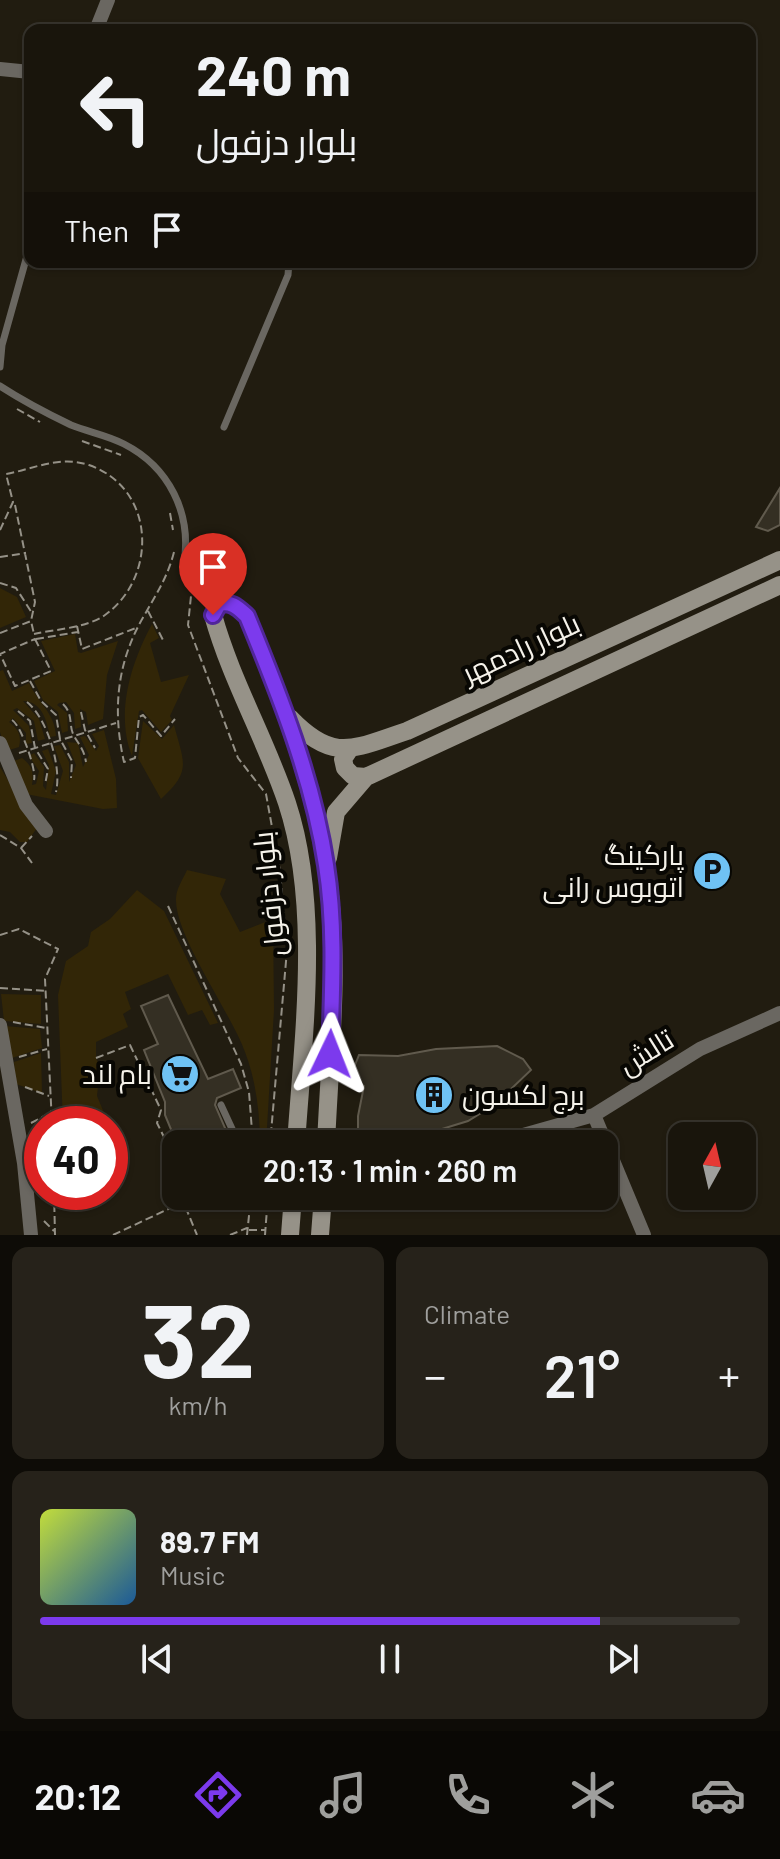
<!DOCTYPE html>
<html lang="en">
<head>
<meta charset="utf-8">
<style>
	body { margin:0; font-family:Barlow,Cairo,sans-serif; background:#26221a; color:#f1f3f6; height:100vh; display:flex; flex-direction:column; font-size:30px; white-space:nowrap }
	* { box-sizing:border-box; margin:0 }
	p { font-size:26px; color:#9f9f9d }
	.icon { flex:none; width:44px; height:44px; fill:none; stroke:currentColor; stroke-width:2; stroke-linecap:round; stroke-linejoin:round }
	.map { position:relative; height:1235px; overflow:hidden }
	.sheet { display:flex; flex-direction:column; gap:12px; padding:12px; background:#0e0c07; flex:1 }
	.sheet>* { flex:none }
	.hud { position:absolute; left:24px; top:24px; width:732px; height:244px; border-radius:16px; box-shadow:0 2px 6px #0004,0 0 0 2px #37342d; background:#19150c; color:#f1f3f6; overflow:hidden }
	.needle { width:52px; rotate:8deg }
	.buttons { position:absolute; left:668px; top:1122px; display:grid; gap:16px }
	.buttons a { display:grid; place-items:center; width:88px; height:88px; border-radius:16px; background:#19150c; box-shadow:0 2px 6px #0004,0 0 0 2px #37342d; font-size:40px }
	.speed { position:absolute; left:24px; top:1106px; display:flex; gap:16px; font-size:40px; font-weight:700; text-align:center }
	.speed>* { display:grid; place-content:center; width:104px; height:104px; border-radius:50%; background:#19150c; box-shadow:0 2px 6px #0004,0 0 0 2px #37342d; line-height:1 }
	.speed .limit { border:12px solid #d22; background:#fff; color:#111 }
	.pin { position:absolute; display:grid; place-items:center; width:68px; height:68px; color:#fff; margin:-82px -34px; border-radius:50% 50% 50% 0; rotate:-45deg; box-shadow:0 0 8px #0007 }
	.pin .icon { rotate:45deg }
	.me { position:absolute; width:88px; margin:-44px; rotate:2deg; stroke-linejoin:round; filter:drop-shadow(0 0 6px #0008) }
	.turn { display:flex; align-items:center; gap:28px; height:168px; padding:0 40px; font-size:36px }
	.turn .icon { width:104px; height:104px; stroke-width:2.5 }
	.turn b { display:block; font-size:56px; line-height:68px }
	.then { display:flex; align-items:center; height:76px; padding:0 40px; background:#0003; gap:16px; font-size:30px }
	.big { font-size:60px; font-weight:600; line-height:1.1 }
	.sheet .widget { flex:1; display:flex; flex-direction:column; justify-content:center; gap:12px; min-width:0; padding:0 28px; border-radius:16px; background:#26221a }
	.sheet .dial { align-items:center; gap:0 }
	.dial b { font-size:104px; line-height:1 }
	.song { display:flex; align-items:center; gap:24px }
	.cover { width:96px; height:96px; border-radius:12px; background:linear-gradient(135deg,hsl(70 70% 55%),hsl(210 70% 35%)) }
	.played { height:8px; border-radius:4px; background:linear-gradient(90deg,#7c3aed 80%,#37342d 80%) }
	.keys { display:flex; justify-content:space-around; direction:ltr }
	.heat { display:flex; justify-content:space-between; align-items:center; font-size:44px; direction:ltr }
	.sheet .tiles { flex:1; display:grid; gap:12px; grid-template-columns:1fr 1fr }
	.widget:last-child { grid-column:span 2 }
	.trip { position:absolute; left:162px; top:1130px; width:456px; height:80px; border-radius:16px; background:#19150c; box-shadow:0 2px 6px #0004,0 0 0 2px #37342d; font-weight:600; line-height:80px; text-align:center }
	.dock { display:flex; height:128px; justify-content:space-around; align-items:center; background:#0a0805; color:#9f9f9d }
	.dock .icon { width:56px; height:56px }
	.dock .active { color:#7c3aed }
	.dock b { font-size:36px; color:#f1f3f6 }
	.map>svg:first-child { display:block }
	.green { fill:#322607 }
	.building { fill:#342f23; stroke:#605a4d; stroke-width:2 }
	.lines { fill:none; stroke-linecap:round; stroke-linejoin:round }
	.path { stroke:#959187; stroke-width:2; stroke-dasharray:8 4; stroke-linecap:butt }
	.lane { stroke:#6a6761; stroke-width:7 }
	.street { stroke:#6a6761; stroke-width:14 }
	.secondary { stroke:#969288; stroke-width:18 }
	.route-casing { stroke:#51269a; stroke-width:20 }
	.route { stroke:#7c3aed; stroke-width:14 }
	.labels { text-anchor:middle; stroke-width:8; stroke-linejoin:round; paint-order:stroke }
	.street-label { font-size:28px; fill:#f5f2ea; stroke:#080703 }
	.poi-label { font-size:28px; fill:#f5f2ea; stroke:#080703; text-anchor:end }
</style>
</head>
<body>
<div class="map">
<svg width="780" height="1235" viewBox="0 0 780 1235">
	<rect width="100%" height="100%" fill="#211c10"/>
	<!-- green -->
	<path class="green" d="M 0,588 L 17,597 L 26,617 L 0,628 Z
		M 152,624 L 159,638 L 150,643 L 161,682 L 189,675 L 170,716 L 172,720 L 161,732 L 142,710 L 139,711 L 132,756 C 115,713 131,663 152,624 Z
		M 75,634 L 78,652 L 81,653 L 118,641 L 107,675 L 103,719 L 88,725 L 86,712 L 80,709 L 81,727 L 75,729 L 74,713 L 66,702 L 59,703 L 57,705 L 67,713 L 68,731 L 62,733 L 58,712 L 43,700 L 34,681 L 55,671 L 41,641 Z
		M 3,670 L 12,691 L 29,683 C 38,703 55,713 56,736 L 50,737 C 47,721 42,701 23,701 L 39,719 L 45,739 L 38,741 L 34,721 L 17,708 L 13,710 L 29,726 L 32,743 L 26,744 L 26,733 L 13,718 L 9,722 C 18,729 22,735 19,747 L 6,751 L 0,732 L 0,671 Z
		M 143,721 L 162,739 L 174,725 C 184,763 192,771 161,799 L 138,758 Z
		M 104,730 L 116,779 L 117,808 L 103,809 L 26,794 L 11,762 L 22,758 C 32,765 34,773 32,785 L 36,784 L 39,771 L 29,756 L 34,753 L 44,767 L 43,786 L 46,790 L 49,765 L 42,751 L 48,749 L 56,771 L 51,794 L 56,795 L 63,771 L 54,746 L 60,745 L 69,762 L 69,782 L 76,765 L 67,742 L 78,743 L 83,767 L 89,755 L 80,737 L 85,736 L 96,751 L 99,746 L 92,734 Z
		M 0,767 L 37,828 L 27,842 L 20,842 L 10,832 L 0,830 Z
		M 187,870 L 226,879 L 220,894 L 240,932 L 273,919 L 274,1010 L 266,1144 L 260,1144 C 260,1113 256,1081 245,1052 C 231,1013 175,936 176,899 C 176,889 183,879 187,870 Z
		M 137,890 L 164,911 L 218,1023 L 210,1025 L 202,1010 L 188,1015 L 168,974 L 125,992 L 131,1009 L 123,1014 L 128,1027 L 96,1042 L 96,1058 L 100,1067 L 97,1096 L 107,1120 L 97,1124 L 63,1124 L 58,995 L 66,961 L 88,946 L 91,932 L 110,919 Z
		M 1,994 L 41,995 L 41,1024 L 4,1021 Z
		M 5,1026 L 40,1029 L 42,1048 L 12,1058 Z
		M 41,1053 L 42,1093 L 16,1084 L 14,1062 Z"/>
	<!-- building -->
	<path class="building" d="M 780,488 L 780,525 L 768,531 L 756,527 Z
		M 168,995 L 208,1079 L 233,1069 L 241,1088 L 217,1098 L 215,1105 L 232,1144 L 177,1144 L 165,1115 L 165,1102 L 144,1050 L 158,1044 L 141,1006 Z
		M 497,1046 L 523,1059 L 531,1070 L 494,1105 L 468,1121 L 416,1137 L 396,1136 L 377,1144 L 367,1143 L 358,1133 L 358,1116 L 364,1086 L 356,1079 L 353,1070 L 359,1055 L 398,1056 L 436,1049 Z"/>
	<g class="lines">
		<!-- path -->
		<path class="path" d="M 17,409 L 40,422
			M 82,441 L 121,455
			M 15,505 L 35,602 L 31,621
			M 170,513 L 173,530
			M 0,530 L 13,502 L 6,474 C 34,469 59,455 89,465 C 157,489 157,578 105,615 C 87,628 56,629 34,634
			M 174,552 C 168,576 157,593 145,614 C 117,661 112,709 124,762 L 135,758 L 139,717 L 143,715 L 161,736 L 175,719
			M 0,557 L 26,553
			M 191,570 L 203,586 L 191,596 L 188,625 L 238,758 L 266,794 L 280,871 L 287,950 L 270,1144
			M 0,583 L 16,588 L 32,613
			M 148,611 L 163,640
			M 77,626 L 82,649 L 136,628
			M 0,633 L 31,621 L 34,634
			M 35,639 L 51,671 L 15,686 L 0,654 Z
			M 36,639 L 78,632
			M 30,681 L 41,701 L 56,715 L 60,739 L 72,761 L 71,778
			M 27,702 C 47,718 62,767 56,792
			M 63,704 C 74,715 68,725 74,736 C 80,746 84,750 86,762
			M 18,711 L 30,721 L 35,748 L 48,769 L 45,785
			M 81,712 L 85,730 L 95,748
			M 12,720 C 21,725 37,771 34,780
			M 19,753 L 116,723
			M 0,835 L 21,848 L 32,863
			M 21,848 L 32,836
			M 168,906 L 241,1064 L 249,1092 L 253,1144
			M 0,935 L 19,929 L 58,949 L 45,979 L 52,1124
			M 0,988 L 46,991
			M 13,1022 L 46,1028
			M 19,1057 L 47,1049
			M 96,1058 L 130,1045 L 161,1110 L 157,1123 L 176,1161
			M 25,1087 L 49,1096
			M 31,1123 L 50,1113
			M 176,1167 L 168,1170 L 176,1186
			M 54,1192 L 55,1235
			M 181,1196 L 197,1235
			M 44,1221 L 54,1231
			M 249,1230 L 266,1230
			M 113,1235 L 196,1196
			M 230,1235 L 247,1228
			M 247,1235 L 251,1196
			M 265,1235 L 268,1196"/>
		<!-- lane -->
		<path class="lane" d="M 0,367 L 2,345 L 30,245
			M 0,386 C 23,401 46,413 71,425 C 88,432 107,435 124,444 C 169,467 192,513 184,563
			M 224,427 L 288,275 L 289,262
			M 221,1105 L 239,1144"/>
		<!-- street -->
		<path class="street" d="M 96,30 L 108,0
			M 0,69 L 30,72
			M 0,743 L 26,805 L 46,831
			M 0,1025 L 24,1163 L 31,1235
			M 594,1115 L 644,1235
			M 491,1144 L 594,1115 L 700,1049 L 780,1013"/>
		<!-- secondary -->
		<path class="secondary" d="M 290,718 C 334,764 354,748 407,731 L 780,560
			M 349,750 L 343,759 L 345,768 L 353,776 L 366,777
			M 328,858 L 336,812 L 366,777 L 780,585
			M 296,1144 C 303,1038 321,906 287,803 C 266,740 231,680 213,615 L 219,604 C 232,601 238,608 247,616 C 280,696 312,778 326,865 C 341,956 330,1052 326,1144
			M 290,1235 L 293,1196
			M 320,1235 L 323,1196"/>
	</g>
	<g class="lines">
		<defs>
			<path id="route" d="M 213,615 L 219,604 C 232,601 238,608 247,616 C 280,696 313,779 326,865 C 336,928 332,991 330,1054"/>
		</defs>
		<!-- route casing -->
		<use href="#route" class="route-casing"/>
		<!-- route -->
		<use href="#route" class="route"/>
	</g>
	<!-- icons -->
	<defs>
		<symbol id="parking-disc" viewBox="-11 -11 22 22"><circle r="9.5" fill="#6fc2f4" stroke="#080703"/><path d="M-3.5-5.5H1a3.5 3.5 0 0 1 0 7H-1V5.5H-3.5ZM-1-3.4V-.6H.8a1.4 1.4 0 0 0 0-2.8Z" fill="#111"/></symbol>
		<symbol id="supermarket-disc" viewBox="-11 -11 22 22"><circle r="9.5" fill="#6fc2f4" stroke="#080703"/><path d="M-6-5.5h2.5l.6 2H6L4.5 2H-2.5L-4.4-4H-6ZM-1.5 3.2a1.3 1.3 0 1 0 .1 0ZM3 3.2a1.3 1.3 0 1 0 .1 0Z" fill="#111"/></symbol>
		<symbol id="building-disc" viewBox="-11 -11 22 22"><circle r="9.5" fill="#6fc2f4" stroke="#080703"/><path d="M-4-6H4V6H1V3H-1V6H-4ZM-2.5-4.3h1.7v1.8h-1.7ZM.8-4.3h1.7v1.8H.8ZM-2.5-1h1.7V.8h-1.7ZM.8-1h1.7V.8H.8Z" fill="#111"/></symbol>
	</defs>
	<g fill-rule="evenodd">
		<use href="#parking-disc" x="690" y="849" width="44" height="44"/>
		<use href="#supermarket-disc" x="158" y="1052" width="44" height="44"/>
		<use href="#building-disc" x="412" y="1073" width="44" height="44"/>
	</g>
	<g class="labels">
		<!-- street labels -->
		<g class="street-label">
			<text transform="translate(521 648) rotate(-25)" y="10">بلوار رادمهر</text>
			<text transform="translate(269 894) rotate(-96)" y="10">بلوار دزفول</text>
			<text transform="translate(646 1052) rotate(-32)" y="10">تالش</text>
		</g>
		<!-- poi labels -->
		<g class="poi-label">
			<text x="684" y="865">پارکینگ<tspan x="684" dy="32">اتوبوس رانی</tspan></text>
			<text x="152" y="1084">بام لند</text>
			<text x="462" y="1105" text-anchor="start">برج لکسون</text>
		</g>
	</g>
</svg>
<div class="buttons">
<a><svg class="needle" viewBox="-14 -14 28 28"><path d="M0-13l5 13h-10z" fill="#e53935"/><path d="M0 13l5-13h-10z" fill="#9f9f9d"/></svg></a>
</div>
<div class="speed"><div class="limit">40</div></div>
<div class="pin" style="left:213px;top:615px;background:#d93025"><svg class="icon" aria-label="arrive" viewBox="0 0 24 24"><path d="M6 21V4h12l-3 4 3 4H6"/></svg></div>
<svg class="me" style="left:330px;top:1054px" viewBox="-20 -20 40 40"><path d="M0-17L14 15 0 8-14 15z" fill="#7c3aed" stroke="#fff" stroke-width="4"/></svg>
<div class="trip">20:13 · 1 min · 260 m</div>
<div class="hud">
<div class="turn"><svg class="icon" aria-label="left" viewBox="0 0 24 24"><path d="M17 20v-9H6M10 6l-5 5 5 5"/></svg><div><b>240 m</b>بلوار دزفول</div></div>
<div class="then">Then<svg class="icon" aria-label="arrive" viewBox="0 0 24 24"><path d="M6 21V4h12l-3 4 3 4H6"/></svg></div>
</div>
</div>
<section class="sheet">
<div class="tiles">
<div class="widget dial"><b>32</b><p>km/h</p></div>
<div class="widget"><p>Climate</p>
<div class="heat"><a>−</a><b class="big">21°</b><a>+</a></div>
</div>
<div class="widget">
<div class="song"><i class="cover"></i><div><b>89.7 FM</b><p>Music</p></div></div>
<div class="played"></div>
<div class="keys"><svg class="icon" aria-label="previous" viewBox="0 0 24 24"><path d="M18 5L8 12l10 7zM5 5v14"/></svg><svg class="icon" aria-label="pause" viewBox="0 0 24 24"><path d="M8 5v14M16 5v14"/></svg><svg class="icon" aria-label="next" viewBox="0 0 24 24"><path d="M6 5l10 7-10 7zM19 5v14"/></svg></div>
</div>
</div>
</section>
<nav class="dock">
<b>20:12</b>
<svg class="icon active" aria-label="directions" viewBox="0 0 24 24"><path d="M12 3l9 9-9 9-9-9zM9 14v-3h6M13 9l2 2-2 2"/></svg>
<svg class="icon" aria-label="music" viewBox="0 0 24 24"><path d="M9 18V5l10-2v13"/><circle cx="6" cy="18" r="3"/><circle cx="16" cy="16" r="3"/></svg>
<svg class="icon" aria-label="phone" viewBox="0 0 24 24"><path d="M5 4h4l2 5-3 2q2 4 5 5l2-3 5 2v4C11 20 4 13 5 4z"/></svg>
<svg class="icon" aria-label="climate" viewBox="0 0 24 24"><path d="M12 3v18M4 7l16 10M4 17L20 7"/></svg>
<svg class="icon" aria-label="car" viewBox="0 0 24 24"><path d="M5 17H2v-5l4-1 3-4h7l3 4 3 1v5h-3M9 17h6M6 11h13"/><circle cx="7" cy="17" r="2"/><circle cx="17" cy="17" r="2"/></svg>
</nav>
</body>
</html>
